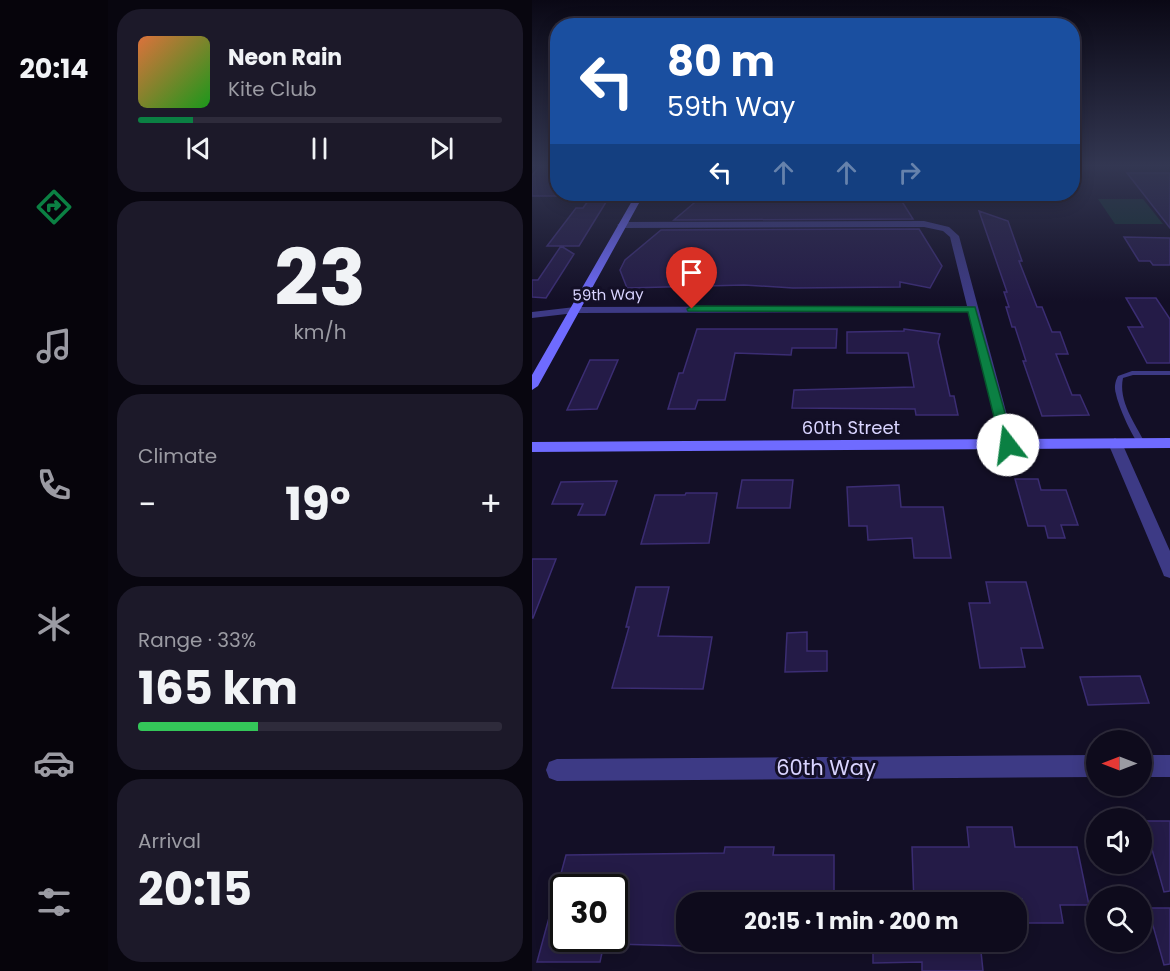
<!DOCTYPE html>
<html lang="en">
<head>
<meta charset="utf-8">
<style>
	body { margin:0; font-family:Poppins,sans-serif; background:#1c1929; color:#f1f3f6; height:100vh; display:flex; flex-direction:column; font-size:22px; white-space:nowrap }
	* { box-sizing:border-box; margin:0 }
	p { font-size:20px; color:#9b9ba3 }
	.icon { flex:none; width:33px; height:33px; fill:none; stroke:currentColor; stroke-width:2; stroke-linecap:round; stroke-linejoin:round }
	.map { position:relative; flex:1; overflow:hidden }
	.panel { display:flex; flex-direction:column; gap:9px; padding:9px; background:#08060f; width:424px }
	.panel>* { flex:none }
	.guide { position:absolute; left:18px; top:18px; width:530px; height:183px; border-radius:24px; box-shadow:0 3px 15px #0003,0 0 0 2px #2e2b3b; background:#1a4fa0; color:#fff; overflow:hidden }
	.needle { width:39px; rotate:270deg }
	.controls { position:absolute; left:554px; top:730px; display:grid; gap:12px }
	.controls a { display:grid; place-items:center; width:66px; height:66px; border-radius:50%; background:#0e0b1c; box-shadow:0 3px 15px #0003,0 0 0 2px #2e2b3b; font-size:30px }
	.speed { position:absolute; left:18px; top:874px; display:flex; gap:12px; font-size:30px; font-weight:700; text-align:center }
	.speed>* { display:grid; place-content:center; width:78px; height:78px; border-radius:50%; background:#0e0b1c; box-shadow:0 3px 15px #0003,0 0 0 2px #2e2b3b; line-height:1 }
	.speed .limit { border:3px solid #111; border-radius:9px; background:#fff; color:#111 }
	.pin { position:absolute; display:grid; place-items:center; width:51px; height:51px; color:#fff; margin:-62px -26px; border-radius:50% 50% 50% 0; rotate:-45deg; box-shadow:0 0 6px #0007 }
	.pin .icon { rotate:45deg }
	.me { position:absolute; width:66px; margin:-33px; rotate:345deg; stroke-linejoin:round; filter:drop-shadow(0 0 4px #0008) }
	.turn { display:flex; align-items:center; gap:21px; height:126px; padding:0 18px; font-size:27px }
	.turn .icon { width:78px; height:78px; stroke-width:2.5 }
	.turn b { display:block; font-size:42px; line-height:51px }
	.lanes { display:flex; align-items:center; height:57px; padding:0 18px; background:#0003; justify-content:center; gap:30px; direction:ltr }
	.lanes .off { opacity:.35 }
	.big { font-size:45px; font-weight:700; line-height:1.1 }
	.panel .widget { flex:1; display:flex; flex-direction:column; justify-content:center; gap:9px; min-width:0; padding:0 21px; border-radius:24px; background:#1c1929 }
	.panel .dial { align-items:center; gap:0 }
	.dial b { font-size:78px; line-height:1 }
	.song { display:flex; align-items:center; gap:18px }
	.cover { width:72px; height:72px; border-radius:9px; background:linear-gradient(135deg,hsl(20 70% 55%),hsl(120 70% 35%)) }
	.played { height:6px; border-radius:3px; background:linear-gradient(90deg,#0b8043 15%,#2e2b3b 15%) }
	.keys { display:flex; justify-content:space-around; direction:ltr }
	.heat { display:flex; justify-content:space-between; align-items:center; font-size:33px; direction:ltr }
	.charge { height:9px; border-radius:4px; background:linear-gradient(90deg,#34c759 33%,#2e2b3b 0) }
	.trip { position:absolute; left:144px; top:892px; width:351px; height:60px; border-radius:24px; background:#0e0b1c; box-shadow:0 3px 15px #0003,0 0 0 2px #2e2b3b; font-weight:700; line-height:60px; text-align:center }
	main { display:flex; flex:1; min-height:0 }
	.tabs { display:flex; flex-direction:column; width:108px; justify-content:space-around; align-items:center; background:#06040b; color:#9b9ba3 }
	.tabs .icon { width:42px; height:42px }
	.tabs .active { color:#0b8043 }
	.tabs b { font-size:27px; color:#f1f3f6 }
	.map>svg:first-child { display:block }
	.green { fill:#12302f }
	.building { fill:#241b47; stroke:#3b2d73; stroke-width:1.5 }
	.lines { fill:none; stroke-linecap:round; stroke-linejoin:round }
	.lane { fill:#3d3a85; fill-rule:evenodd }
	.street { fill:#3d3a85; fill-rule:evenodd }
	.secondary { fill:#6f6bff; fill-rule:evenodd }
	.route { fill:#0b8043; stroke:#07532c; stroke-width:1.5 }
	.labels { text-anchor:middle; stroke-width:6; stroke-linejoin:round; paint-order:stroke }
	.far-street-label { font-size:15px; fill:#d9d4ff; stroke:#130f26 }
	.street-label { font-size:18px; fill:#d9d4ff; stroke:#130f26 }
	.near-street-label { font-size:21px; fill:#d9d4ff; stroke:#130f26 }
</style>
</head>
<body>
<main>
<nav class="tabs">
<b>20:14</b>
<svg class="icon active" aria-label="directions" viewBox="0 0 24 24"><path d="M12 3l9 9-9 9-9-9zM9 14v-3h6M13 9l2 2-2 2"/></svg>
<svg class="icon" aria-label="music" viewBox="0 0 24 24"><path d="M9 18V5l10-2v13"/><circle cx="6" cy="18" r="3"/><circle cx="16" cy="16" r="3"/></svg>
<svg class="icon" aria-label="phone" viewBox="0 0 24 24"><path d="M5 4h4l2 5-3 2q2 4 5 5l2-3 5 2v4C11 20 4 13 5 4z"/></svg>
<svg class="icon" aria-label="climate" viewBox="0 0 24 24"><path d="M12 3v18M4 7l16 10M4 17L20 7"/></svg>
<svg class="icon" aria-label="car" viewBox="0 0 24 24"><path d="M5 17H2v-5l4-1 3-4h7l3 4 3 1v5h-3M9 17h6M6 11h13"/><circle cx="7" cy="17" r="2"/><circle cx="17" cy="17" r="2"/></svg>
<svg class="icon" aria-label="filters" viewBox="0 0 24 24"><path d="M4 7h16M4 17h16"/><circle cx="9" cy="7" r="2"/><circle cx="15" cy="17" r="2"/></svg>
</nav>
<section class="panel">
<div class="widget">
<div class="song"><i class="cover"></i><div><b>Neon Rain</b><p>Kite Club</p></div></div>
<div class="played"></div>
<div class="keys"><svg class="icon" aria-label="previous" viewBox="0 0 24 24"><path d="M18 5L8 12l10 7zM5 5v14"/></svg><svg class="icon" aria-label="pause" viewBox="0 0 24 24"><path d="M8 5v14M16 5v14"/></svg><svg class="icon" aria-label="next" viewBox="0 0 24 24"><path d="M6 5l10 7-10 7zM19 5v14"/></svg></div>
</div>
<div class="widget dial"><b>23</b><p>km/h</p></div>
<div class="widget"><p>Climate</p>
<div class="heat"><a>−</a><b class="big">19°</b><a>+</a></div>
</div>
<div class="widget"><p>Range · 33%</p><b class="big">165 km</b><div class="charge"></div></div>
<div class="widget"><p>Arrival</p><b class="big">20:15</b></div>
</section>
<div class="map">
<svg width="638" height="971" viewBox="0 0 638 971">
	<rect width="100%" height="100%" fill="#130f26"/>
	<!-- green -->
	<path class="green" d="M 566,199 L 611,199 L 631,224 L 583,224 Z"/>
	<!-- building -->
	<path class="building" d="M 9,165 L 26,165 L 26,196 L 0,196 L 0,175 Z
		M 595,173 L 638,173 L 638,228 Z
		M 61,194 L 79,194 L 47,246 L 15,246 L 44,208 L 51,208 Z
		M 168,198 L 188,198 L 187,201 L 228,201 L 229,198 L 248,198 L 287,199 L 287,202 L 340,202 L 339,198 L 357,198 L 369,200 L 381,219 L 142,220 Z
		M 447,211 L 476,221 L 490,261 L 487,261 L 505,307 L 510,307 L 520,332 L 528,332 L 536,354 L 524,354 L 540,395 L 548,395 L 557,415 L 510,416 L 491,361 L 494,361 L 483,327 L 480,327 L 474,307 L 477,307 L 472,292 L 475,292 Z
		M 387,229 L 410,266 L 398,288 L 368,282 L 368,287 L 261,288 L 212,285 L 95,288 L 88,270 L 93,260 L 129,230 Z
		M 592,237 L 638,238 L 638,265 L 621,265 L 618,261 L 607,261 Z
		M 29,246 L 42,254 L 14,298 L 0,297 L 0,280 L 6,280 Z
		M 594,298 L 624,298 L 638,319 L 638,363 L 615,363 L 596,327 L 611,327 Z
		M 165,329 L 305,329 L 304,348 L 260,348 L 259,355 L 203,353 L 193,400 L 166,400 L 163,409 L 136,409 L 147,373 L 151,373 Z
		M 372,329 L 408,334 L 406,342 L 418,396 L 422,396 L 426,415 L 384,415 L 383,409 L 260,408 L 262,390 L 382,387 L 376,353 L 315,353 L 315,332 L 372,331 Z
		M 58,360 L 86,360 L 65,409 L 35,410 Z
		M 483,479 L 506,479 L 509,490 L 534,490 L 546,525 L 529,525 L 533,538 L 516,538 L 513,526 L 496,526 Z
		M 210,480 L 261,480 L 258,508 L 205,508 Z
		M 85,481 L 73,515 L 46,515 L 51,504 L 20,504 L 29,482 Z
		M 367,485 L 369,507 L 411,507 L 419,558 L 382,558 L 380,538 L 336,540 L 335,526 L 317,526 L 315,487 Z
		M 154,493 L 185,493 L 177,543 L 109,544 L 123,495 L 153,495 Z
		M 0,559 L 24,559 L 1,618 L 0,618 Z
		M 454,582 L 494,582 L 511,648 L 489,648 L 493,667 L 448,668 L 437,603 L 458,603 Z
		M 104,587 L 137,587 L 126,636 L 180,637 L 171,689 L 80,688 L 97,627 L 94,627 Z
		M 275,632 L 275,651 L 295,651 L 295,671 L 253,672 L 255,633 Z
		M 608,676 L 617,703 L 556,705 L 548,677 Z
		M 612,821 L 638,821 L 638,891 L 632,892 Z
		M 435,827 L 480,827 L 483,847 L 545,847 L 557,905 L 528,905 L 531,923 L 494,923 L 490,899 L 443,900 L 443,903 L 382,903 L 380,847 L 437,847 Z
		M 193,847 L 242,847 L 241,855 L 302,855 L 302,903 L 154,903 L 154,946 L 82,944 L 82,888 L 32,888 L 32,939 L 73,939 L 68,962 L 5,962 L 34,855 L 192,853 Z
		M 616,908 L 638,908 L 638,964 L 632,965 Z
		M 341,942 L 448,942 L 451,971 L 390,971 L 390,962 L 341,963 Z"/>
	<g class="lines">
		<!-- lane -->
		<path class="lane" d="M 600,371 L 638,371 L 638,375 L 601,375 L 591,378 C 586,401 603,423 613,443 L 609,446 C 601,440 586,405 584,394 C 582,387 583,382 586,376 Z"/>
		<!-- street -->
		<path class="street" d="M 392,221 L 417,227 L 427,236 L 483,445 L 481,448 L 476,450 L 469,445 L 436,312 L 43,313 L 0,318 L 0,312 L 43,307 L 435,306 L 418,237 L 411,231 L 392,227 L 90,228 L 85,225 L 90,222 Z
			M 583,438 L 590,443 L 638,551 L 638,578 L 632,576 L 630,571 L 576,443 Z
			M 564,755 L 564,777 L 25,781 L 17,778 L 14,770 L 17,762 L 25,759 Z
			M 609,755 L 638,755 L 638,777 L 609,777 Z"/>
		<!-- secondary -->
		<path class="secondary" d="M 104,194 L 112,194 L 6,386 L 0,390 L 0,375 Z
			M 638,438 L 638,448 L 0,452 L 0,442 Z"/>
	</g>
	<!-- sky -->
	<linearGradient id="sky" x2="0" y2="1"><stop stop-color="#0a0815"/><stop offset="0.55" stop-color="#333752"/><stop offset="1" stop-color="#333752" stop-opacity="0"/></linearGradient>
	<rect width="638" height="301" fill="url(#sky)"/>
	<!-- route -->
	<path class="route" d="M 160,306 L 443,307 L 482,445 L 476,449 L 469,445 L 436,312 L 156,311 L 155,309 Z"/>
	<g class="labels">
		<!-- far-street labels -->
		<g class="far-street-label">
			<text transform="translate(76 295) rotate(-1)" y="5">59th Way</text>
		</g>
		<!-- street labels -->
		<g class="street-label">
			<text x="319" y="434">60th Street</text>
		</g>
		<!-- near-street labels -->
		<g class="near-street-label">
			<text x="294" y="775">60th Way</text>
		</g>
	</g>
</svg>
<div class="controls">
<a><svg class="needle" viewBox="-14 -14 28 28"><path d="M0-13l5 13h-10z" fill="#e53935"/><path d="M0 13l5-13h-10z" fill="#9b9ba3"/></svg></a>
<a><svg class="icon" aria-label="sound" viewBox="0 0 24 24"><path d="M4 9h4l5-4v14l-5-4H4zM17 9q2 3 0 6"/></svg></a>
<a><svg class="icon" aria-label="search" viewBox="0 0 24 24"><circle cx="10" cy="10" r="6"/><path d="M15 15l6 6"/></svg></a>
</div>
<div class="speed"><div class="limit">30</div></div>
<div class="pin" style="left:160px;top:309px;background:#d93025"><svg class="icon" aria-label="arrive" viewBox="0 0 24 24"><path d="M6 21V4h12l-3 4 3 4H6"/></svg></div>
<svg class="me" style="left:476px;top:445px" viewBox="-20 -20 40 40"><circle r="19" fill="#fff"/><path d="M0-13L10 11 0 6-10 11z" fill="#0b8043"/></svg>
<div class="trip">20:15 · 1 min · 200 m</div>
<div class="guide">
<div class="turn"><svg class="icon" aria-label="left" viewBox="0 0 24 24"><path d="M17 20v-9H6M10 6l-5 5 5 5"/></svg><div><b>80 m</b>59th Way</div></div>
<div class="lanes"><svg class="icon" aria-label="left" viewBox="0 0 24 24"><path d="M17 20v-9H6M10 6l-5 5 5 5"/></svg><svg class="icon off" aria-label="ahead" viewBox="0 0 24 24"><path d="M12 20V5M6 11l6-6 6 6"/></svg><svg class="icon off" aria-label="ahead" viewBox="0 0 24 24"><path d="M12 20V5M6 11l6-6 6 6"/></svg><svg class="icon off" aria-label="right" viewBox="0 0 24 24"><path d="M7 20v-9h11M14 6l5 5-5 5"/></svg></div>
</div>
</div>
</main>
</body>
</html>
